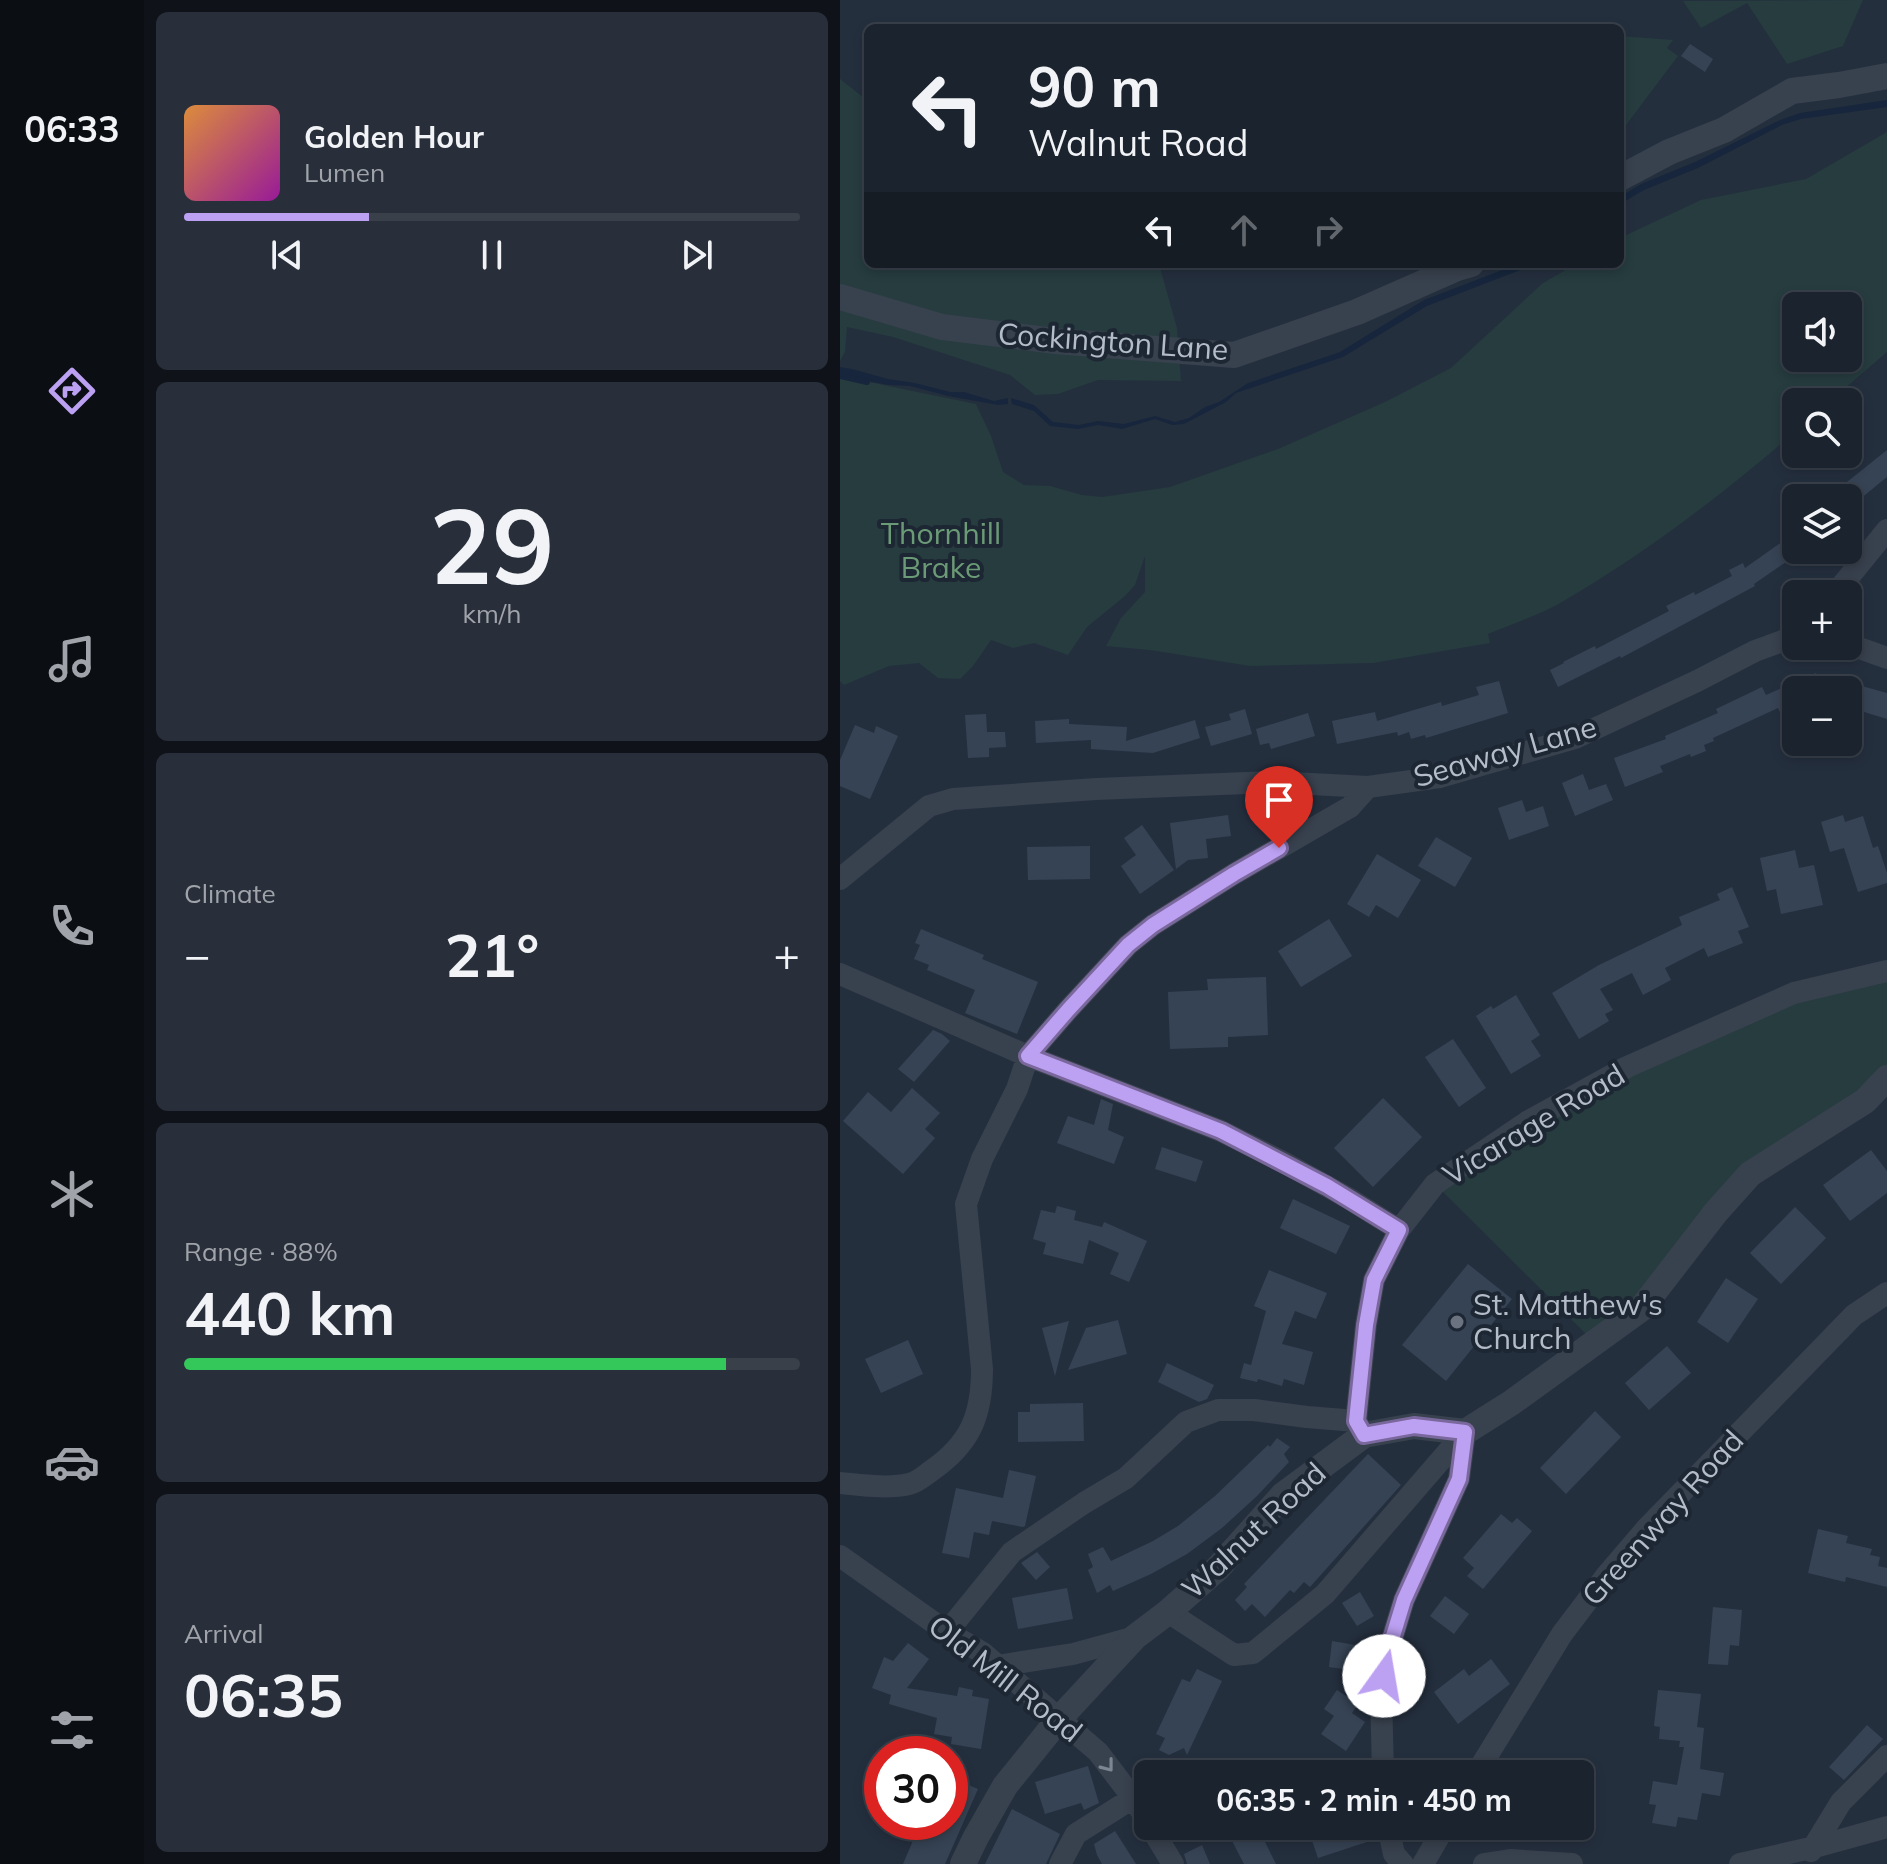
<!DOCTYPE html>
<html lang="en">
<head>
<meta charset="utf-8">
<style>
	body { margin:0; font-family:Mulish,sans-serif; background:#282f3a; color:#f1f3f6; height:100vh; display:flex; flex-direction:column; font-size:30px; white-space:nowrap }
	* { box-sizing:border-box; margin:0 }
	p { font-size:26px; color:#a0a4aa }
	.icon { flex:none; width:44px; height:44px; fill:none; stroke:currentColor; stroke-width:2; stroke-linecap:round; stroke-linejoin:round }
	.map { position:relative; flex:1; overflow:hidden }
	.details { display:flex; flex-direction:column; gap:12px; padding:12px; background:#0f1319; width:696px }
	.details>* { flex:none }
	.top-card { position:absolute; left:24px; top:24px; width:760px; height:244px; border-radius:12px; box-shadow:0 4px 12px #0003,0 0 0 2px #39404a; background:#1b232e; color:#f1f3f6; overflow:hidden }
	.tools { position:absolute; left:942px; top:292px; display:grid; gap:16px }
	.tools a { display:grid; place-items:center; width:80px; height:80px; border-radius:12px; background:#1b232e; box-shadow:0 4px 12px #0003,0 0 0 2px #39404a; font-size:40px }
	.speed { position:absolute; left:24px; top:1736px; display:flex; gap:16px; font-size:40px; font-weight:700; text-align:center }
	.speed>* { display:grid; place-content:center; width:104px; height:104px; border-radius:50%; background:#1b232e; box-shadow:0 4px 12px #0003,0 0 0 2px #39404a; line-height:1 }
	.speed .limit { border:12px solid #d22; background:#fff; color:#111 }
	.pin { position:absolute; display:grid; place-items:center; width:68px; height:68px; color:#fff; margin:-82px -34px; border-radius:50% 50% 50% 0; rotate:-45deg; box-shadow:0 0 8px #0007 }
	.pin .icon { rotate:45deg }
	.me { position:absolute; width:88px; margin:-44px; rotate:13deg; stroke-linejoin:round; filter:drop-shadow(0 0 6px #0008) }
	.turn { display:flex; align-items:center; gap:28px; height:168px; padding:0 32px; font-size:36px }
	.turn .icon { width:104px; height:104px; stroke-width:2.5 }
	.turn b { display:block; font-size:56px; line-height:68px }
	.lanes { display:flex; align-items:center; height:76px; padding:0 32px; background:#0003; justify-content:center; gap:40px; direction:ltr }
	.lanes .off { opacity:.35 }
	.big { font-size:60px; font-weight:700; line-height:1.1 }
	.details .tile { flex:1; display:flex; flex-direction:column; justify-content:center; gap:12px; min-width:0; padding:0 28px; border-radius:12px; background:#282f3a }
	.details .dial { align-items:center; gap:0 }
	.dial b { font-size:104px; line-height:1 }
	.song { display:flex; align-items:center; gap:24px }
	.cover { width:96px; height:96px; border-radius:12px; background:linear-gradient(135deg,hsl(30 70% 55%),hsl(300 70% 35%)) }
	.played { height:8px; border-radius:4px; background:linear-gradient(90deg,#bca0f2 30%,#39404a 30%) }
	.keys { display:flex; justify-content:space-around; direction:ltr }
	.heat { display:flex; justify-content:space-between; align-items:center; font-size:44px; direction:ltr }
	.charge { height:12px; border-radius:6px; background:linear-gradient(90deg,#34c759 88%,#39404a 0) }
	.trip { position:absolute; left:294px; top:1760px; width:460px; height:80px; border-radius:12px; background:#1b232e; box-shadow:0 4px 12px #0003,0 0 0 2px #39404a; font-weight:700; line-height:80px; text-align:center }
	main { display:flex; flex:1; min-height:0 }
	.menu { display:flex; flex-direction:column; width:144px; justify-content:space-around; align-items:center; background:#0b0e12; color:#a0a4aa }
	.menu .icon { width:56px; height:56px }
	.menu .selected { color:#bca0f2 }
	.menu b { font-size:36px; color:#f1f3f6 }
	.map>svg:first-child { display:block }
	.green { fill:#263c3f; fill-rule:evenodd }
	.water { fill:#17263c }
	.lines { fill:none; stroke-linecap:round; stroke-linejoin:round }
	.stream { stroke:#17263c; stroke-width:6 }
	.building { fill:#364354 }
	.minor { stroke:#38414e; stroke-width:22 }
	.tertiary { stroke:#38414e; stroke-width:26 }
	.oneway { stroke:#7c8592 }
	.route-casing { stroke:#7a689d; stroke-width:20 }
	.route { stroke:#bca0f2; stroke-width:14 }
	.worship-dot { fill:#6b7280; stroke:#1d2633; stroke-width:3 }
	.labels { text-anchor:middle; stroke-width:8; stroke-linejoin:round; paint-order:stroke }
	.street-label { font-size:30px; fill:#b4bcc9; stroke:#1d2633 }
	.park-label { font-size:30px; fill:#6b9a76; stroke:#1d2633 }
	.poi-label { font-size:30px; fill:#b4bcc9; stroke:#1d2633; text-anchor:start }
</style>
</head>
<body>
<main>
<nav class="menu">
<b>06:33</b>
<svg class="icon selected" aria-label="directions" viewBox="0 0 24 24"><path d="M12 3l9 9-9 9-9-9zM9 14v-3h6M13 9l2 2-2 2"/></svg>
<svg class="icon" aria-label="music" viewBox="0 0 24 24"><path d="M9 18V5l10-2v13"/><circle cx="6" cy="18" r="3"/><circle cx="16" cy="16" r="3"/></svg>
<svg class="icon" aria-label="phone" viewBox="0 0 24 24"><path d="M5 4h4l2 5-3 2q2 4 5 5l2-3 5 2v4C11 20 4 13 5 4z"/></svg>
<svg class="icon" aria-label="climate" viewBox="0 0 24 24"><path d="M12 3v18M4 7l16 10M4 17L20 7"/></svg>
<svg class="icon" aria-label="car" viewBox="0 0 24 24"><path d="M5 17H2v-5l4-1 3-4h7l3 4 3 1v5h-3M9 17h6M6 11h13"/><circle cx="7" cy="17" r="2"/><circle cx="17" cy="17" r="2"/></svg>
<svg class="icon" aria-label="filters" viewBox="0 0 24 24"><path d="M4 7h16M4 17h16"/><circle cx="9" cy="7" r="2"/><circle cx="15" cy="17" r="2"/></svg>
</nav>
<section class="details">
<div class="tile">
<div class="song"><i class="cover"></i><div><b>Golden Hour</b><p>Lumen</p></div></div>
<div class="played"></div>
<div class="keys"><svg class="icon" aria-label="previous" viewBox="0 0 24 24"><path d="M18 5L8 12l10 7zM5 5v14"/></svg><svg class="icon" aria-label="pause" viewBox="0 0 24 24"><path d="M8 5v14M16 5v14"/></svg><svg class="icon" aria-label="next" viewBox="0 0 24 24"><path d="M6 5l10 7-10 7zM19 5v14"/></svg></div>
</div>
<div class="tile dial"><b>29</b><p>km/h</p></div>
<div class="tile"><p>Climate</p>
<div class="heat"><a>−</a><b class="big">21°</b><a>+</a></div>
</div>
<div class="tile"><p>Range · 88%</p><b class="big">440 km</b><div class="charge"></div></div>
<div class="tile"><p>Arrival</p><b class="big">06:35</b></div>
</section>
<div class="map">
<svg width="1047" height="1864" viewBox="0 0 1047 1864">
	<rect width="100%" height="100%" fill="#242f3e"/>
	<!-- green -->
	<path class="green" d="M 1023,0 L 1003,46 L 947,64 L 907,3 L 861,28 L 843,1 Z
		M 780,36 L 833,40 L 827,48 L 838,56 L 780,133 Z
		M 0,79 L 28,101 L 28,264 L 319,264 L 337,328 L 341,381 L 258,380 L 218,394 L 195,395 L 170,375 L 53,337 L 7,327 L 5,352 L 0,361 Z
		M 1047,132 L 1047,352 L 989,402 L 956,402 L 956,431 C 884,493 809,551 727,599 C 703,614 674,623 648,634 L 650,643 L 533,663 L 410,666 L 310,650 L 266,646 L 281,618 L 305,592 L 305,556 L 295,585 L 285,596 L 247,627 L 228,655 L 194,643 L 173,648 L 151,640 L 133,666 L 120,679 L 98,678 L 79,663 L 49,666 L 4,685 L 0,681 L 0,376 L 136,404 L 151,436 L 163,472 L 184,485 L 210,486 L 242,495 L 262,497 L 330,487 L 438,449 L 545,402 L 611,368 L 703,283 L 736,264 L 780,264 L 780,238 L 782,237 L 861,200 L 966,179 ZM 956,306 L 1008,306 L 1008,358 L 956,358 Z
		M 1047,971 L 1047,1078 L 910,1174 L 755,1343 L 595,1184 L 879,1027 Z"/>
	<!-- water -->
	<path class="water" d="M 1047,100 L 1047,107 L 961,119 L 942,125 L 858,168 L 804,190 L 780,204 L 780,197 L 801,184 L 855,162 L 940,120 L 960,113 Z
		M 678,264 L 696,264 L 587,306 L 503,357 L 396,393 L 386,402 L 344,424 L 332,425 L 315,419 L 282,429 L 258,425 L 238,429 L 210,426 L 194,411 L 172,404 L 171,398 L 194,405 L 213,422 L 239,425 L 258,421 L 284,424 L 315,416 L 335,422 L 349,418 L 365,407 L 379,402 L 408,383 L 500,352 L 584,300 Z
		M 0,367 L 12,369 L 48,379 L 75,383 L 110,392 L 124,392 L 154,401 L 168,398 L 168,404 L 158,405 L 108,396 L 70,386 L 49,385 L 0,376 Z"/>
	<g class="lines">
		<!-- stream -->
		<path class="stream" d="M 0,376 L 27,382"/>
	</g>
	<!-- building -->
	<path class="building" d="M 850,44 L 873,59 L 865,72 L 841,56 Z
		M 1047,450 L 1047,477 L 1020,499 L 1007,482 Z
		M 956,532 L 956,555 L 914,584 L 915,586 L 781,658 L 780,656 L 718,687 L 710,670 L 724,663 L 723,662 L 755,646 L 756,649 L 829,611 L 826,606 L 854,592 L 855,595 L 892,576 L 889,570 L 903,563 L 905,568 Z
		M 976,673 L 984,690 L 956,690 L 956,709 L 942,716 L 938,708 L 873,738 L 874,741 L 864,745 L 866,751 L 851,757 L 850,754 L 820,766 L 823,772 L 785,787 L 774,758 L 826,739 L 825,736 L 878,713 L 876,709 L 922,687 L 926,695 Z
		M 659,681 L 668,713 L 586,738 L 585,735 L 571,739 L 569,732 L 558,736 L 557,732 L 497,744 L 492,721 L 535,712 L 537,721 L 601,702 L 602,706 L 639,695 L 636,687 Z
		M 1018,685 L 1047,693 L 1047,719 L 1011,708 Z
		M 405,709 L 412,734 L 371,746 L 365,727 L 391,720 L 389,714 Z
		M 468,713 L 475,736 L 431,749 L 429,743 L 420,745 L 416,729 Z
		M 146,714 L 147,732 L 165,732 L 166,747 L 149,748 L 149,757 L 128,758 L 125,715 Z
		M 229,719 L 229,724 L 287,727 L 286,741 L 355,720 L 360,738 L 313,753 L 251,749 L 251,740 L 196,743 L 195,721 Z
		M 15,725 L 34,733 L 36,726 L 58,736 L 30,799 L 0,786 L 0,760 Z
		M 743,774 L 749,790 L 766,784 L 773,800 L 735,816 L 722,783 Z
		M 682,800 L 686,812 L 703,806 L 709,826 L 669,840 L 658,808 Z
		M 388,815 L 391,836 L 366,839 L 368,858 L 348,860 L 336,869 L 330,823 Z
		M 1003,815 L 1005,822 L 1023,816 L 1033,848 L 1038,846 L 1047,873 L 1047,883 L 1018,892 L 1004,848 L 990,852 L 981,822 Z
		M 302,825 L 334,870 L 300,894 L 281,866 L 296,855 L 284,838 Z
		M 596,837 L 632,858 L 615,887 L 578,866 Z
		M 250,846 L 250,879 L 188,880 L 187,847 Z
		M 955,850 L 959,868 L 974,865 L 983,905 L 941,914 L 936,889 L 927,891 L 920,858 Z
		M 537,854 L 581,880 L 558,918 L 536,905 L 529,917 L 507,904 Z
		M 892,887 L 909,927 L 898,931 L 903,943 L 868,957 L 864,948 L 825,968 L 831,980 L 803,995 L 792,973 L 760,989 L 773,1010 L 765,1014 L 769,1021 L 739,1039 L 712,993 L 759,965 L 842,925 L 839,917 L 880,900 L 877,894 Z
		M 489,919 L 512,956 L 461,987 L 438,951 Z
		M 81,929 L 144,955 L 142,959 L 198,982 L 177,1034 L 125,1013 L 135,990 L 87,970 L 89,965 L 74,959 L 80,945 L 75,943 Z
		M 426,977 L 428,1035 L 388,1037 L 388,1047 L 330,1049 L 328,992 L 368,990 L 367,979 Z
		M 676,995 L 700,1035 L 691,1041 L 701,1056 L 671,1074 L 636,1016 L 651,1006 L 653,1009 Z
		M 93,1030 L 102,1034 L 110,1041 L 74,1082 L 58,1069 Z
		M 613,1039 L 646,1088 L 619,1107 L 585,1057 Z
		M 72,1088 L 100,1113 L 85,1129 L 95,1138 L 63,1174 L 3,1121 L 28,1092 L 51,1112 Z
		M 543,1098 L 582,1137 L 533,1187 L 494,1148 Z
		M 261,1099 L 273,1104 L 268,1130 L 284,1137 L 274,1164 L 217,1143 L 228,1116 L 254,1125 Z
		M 322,1147 L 363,1161 L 356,1182 L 315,1169 Z
		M 1031,1150 L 1047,1171 L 1047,1193 L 1010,1221 L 983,1185 Z
		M 453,1199 L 510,1226 L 496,1254 L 440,1228 Z
		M 217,1206 L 236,1211 L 234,1220 L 262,1227 L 264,1222 L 307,1241 L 289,1282 L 270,1274 L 279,1253 L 249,1240 L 243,1264 L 203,1254 L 206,1243 L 193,1239 L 201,1210 L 215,1213 Z
		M 955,1207 L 986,1238 L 941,1284 L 910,1253 Z
		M 628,1264 L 672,1299 L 606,1381 L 562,1345 Z
		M 429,1270 L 487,1293 L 476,1319 L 455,1311 L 442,1344 L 473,1352 L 464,1385 L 444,1379 L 442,1386 L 418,1379 L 417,1382 L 400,1378 L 404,1363 L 411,1365 L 426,1311 L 414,1306 Z
		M 886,1278 L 918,1299 L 888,1343 L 857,1322 Z
		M 278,1320 L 287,1354 L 228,1370 L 246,1328 Z
		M 229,1321 L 215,1376 L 202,1328 Z
		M 68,1340 L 83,1374 L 41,1393 L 25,1359 Z
		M 827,1346 L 851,1373 L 809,1410 L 785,1383 Z
		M 327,1363 L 374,1385 L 367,1399 L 359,1402 L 318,1382 Z
		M 243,1403 L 244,1441 L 178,1442 L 178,1412 L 190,1412 L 190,1404 Z
		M 755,1411 L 781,1437 L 726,1494 L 700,1468 Z
		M 437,1438 L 450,1447 L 444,1454 L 449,1462 L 417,1496 L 382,1528 L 347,1554 L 311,1574 L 273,1591 L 270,1585 L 257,1593 L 248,1570 L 253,1567 L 248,1554 L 263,1547 L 271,1561 L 313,1541 L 338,1526 L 375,1496 L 428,1445 L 430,1447 Z
		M 528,1454 L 561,1485 L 470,1587 L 464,1582 L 454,1593 L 450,1590 L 425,1617 L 412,1604 L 405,1611 L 395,1600 L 407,1587 L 404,1584 Z
		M 169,1470 L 196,1476 L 185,1526 L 183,1527 L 152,1521 L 149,1535 L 134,1532 L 129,1558 L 102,1553 L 116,1488 L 163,1498 Z
		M 661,1514 L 672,1523 L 677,1518 L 692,1531 L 643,1589 L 627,1576 L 634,1568 L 623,1558 Z
		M 978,1529 L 1008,1536 L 1006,1543 L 1032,1549 L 1030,1555 L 1040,1557 L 1038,1566 L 1047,1568 L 1047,1587 L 1006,1577 L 1005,1582 L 968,1573 Z
		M 197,1552 L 210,1567 L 196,1580 L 181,1563 Z
		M 227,1588 L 233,1619 L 178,1629 L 172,1598 Z
		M 520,1592 L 534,1616 L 517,1626 L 502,1603 Z
		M 605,1596 L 629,1614 L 614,1634 L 590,1616 Z
		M 873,1607 L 902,1610 L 899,1646 L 890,1645 L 888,1665 L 868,1664 Z
		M 492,1641 L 521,1646 L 517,1671 L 489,1667 Z
		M 68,1643 L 89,1659 L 67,1688 L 117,1696 L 119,1687 L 133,1690 L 132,1696 L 149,1699 L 141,1749 L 111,1744 L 112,1737 L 94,1734 L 97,1718 L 49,1704 L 51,1695 L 32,1688 L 44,1657 L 53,1661 Z
		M 651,1659 L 670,1684 L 618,1724 L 594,1692 L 624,1669 L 629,1676 Z
		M 357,1669 L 382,1681 L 347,1755 L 344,1748 L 329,1755 L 319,1750 L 325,1738 L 316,1734 L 342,1679 L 350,1682 Z
		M 497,1690 L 518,1704 L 512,1713 L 525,1722 L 506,1751 L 481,1734 L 494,1716 L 484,1709 Z
		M 818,1690 L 861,1694 L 857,1727 L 864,1728 L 860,1769 L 884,1773 L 880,1796 L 862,1793 L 857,1820 L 838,1817 L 836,1827 L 812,1823 L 816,1805 L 809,1804 L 813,1781 L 837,1785 L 844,1747 L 839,1747 L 840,1741 L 819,1739 L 820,1727 L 814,1726 Z
		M 1027,1725 L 1043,1739 L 1004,1780 L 989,1767 Z
		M 248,1766 L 259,1803 L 244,1810 L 241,1803 L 205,1814 L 195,1782 Z
		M 110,1777 L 138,1789 L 105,1864 L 63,1864 L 81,1822 L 110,1822 Z
		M 172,1809 L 220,1834 L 206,1864 L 145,1864 Z
		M 467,1826 L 525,1826 L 530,1841 L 478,1858 Z
		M 403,1830 L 408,1840 L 421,1834 L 436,1864 L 404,1864 L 390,1837 Z
		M 275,1831 L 296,1864 L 262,1864 L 257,1855 L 254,1844 Z
		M 362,1845 L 370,1864 L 347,1864 L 344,1854 Z"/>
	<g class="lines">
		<!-- minor -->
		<path class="minor" d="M 995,594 L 1047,530
			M 1008,644 L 1047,658
			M 0,879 L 89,806 L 113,799 L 256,789 L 433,782 L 528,787 L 600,777 L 735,738 L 857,681 L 915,651 L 956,636
			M 0,974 L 188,1056 L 381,1131 L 445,1163 L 508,1198 L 559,1230
			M 524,1435 L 516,1421 L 526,1325 L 534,1280 L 559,1230 L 595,1184 L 687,1122 L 787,1067 L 954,993 L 1047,971
			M 0,1483 C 22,1485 48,1489 69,1484 C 78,1482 84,1476 91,1471 C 130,1444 142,1416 142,1369 L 126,1204 L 142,1159 L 177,1089 L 188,1056 L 228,1010 L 288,945 L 313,925 L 394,874 L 510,807 L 528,787
			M 0,1556 L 107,1632 L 143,1653 L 258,1752 L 293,1798 L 308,1822
			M 328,1612 L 394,1655 L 413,1653 L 485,1594 L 625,1432
			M 107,1632 L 172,1552 L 244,1503 L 286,1478 L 346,1422 L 378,1410 L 414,1410 L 467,1417 L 516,1421
			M 157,1666 L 233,1654 L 295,1637
			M 543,1774 L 541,1693 L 546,1659 L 564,1600 L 619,1479 L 625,1432
			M 636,1774 L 722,1634 L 766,1576 L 806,1529 L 1014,1315 L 1047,1293
			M 310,1826 L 333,1864
			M 548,1826 L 554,1854 L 563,1864
			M 971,1851 L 1001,1802 L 1047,1756
			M 220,1864 L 236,1834 L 293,1798
			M 583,1864 L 605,1826
			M 644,1864 L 670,1860 L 732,1864
			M 900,1864 L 975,1847 L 1047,1827"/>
		<!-- tertiary -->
		<path class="tertiary" d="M 780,178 L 829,152 L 884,130 L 952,91 L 999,85 L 1047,76
			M 0,297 L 102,327 L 215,341 L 394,355 L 517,312 L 617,268 L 631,264
			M 123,1864 L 136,1837 L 165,1786 L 219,1719 L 295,1637 L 328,1612 L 378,1568 L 443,1495 L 524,1435 L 574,1426 L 625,1432 L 671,1403 L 801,1309 L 876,1212 L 910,1174 L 1025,1101 L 1047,1078"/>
	</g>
	<!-- one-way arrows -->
	<defs><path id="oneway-chevron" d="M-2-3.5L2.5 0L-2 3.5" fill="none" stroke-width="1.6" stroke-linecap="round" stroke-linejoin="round" transform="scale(2)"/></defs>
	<use class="oneway" href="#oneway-chevron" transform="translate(268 1766) rotate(52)"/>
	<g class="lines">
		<defs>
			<path id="route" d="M 439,848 L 394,874 L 313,925 L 288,945 L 228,1010 L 188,1056 L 381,1131 L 487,1186 L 559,1230 L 534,1280 L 526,1325 L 516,1421 L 524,1435 L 574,1426 L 625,1432 L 619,1479 L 564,1600 L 546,1659 L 544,1676"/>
		</defs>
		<!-- route casing -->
		<use href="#route" class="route-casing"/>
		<!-- route -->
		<use href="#route" class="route"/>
	</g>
	<!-- markers -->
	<circle class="worship-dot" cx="617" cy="1322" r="8"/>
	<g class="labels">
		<!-- street labels -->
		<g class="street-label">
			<text transform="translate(273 342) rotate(4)" y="10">Cockington Lane</text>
			<text transform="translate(665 752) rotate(-16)" y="10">Seaway Lane</text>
			<text transform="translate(694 1125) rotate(-31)" y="10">Vicarage Road</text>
			<text transform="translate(823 1518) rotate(-48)" y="10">Greenway Road</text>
			<text transform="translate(414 1531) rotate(-43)" y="10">Walnut Road</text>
			<text transform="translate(165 1679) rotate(38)" y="10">Old Mill Road</text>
		</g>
		<!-- park labels -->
		<g class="park-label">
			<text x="101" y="544">Thornhill<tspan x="101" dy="34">Brake</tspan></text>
		</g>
		<!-- poi labels -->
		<g class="poi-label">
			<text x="633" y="1315">St. Matthew's<tspan x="633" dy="34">Church</tspan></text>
		</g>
	</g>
</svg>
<div class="tools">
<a><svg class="icon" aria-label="sound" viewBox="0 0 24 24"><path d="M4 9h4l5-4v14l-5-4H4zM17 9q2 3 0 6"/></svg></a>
<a><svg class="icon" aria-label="search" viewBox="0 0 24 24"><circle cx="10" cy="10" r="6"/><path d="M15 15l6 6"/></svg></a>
<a><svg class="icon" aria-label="layers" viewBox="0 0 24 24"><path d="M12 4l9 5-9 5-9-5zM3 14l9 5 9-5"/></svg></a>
<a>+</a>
<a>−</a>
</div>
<div class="speed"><div class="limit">30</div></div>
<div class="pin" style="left:439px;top:848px;background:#d93025"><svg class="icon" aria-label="arrive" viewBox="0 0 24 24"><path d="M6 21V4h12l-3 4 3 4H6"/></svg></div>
<svg class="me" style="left:544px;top:1676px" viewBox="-20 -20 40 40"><circle r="19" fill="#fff"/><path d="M0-13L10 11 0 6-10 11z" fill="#bca0f2"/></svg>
<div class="trip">06:35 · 2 min · 450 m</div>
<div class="top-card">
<div class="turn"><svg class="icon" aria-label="left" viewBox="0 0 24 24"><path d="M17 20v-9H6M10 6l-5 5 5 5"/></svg><div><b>90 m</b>Walnut Road</div></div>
<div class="lanes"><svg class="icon" aria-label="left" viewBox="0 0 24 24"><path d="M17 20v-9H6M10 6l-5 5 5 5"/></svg><svg class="icon off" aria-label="ahead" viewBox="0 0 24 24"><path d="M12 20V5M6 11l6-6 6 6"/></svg><svg class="icon off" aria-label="right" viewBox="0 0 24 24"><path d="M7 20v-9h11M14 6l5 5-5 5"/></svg></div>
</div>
</div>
</main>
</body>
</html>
